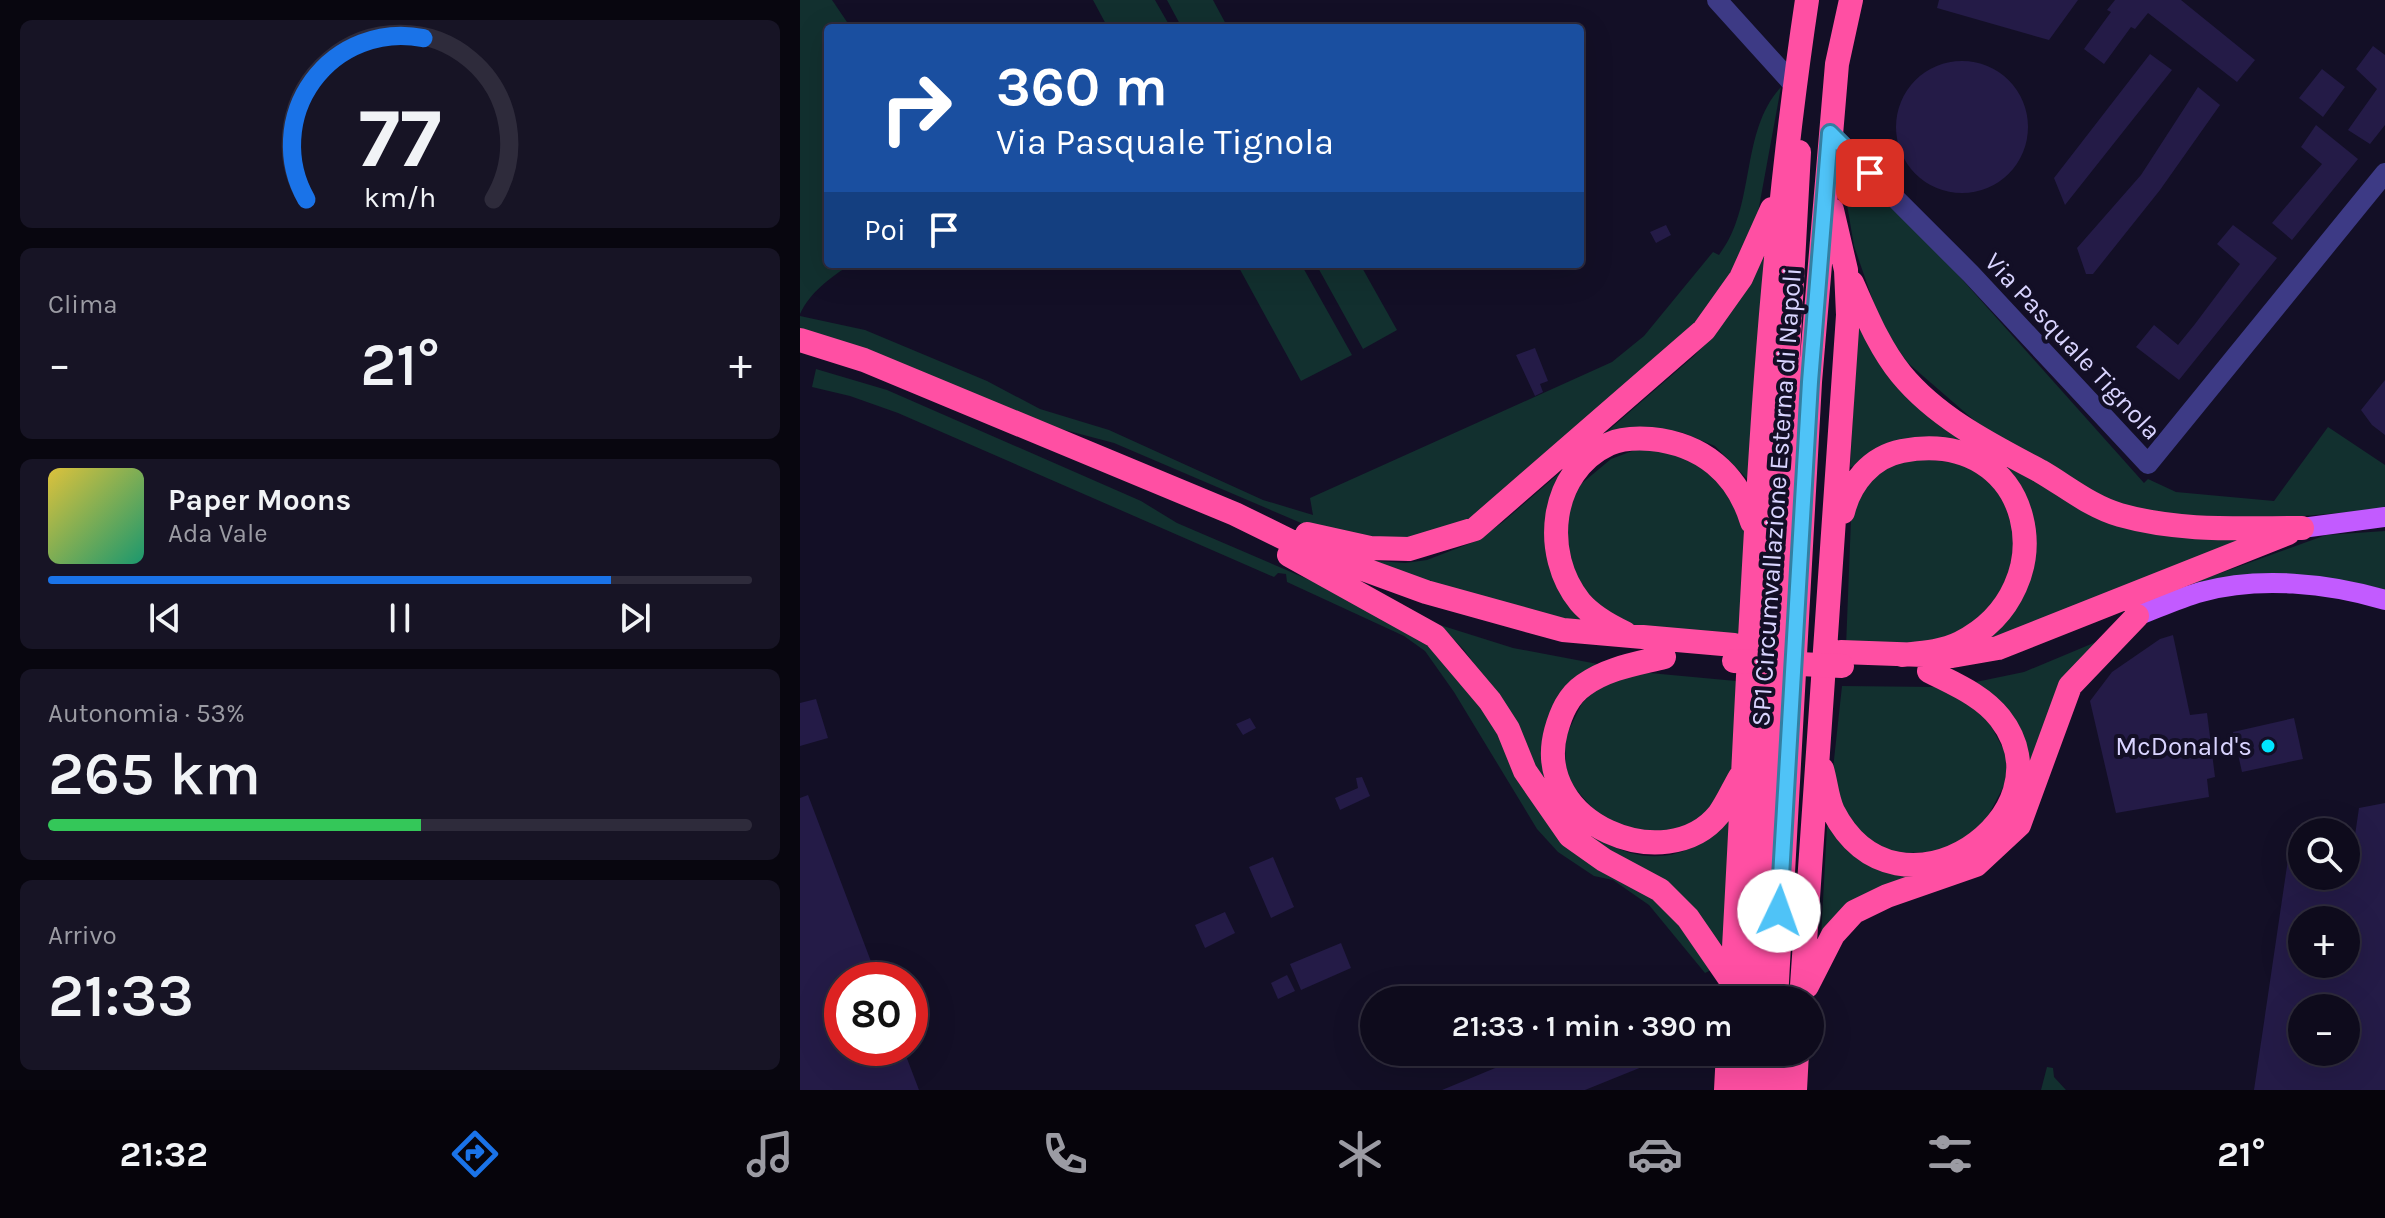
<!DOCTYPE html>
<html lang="it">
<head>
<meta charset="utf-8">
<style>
	body { margin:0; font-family:Karla,sans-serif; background:#171425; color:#f1f3f6; height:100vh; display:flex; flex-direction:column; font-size:30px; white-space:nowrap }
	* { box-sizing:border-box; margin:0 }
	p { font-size:26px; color:#9b9ba3 }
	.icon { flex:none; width:44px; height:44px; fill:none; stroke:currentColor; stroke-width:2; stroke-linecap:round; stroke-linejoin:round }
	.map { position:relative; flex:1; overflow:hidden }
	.drawer { display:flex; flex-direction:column; gap:20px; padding:20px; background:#08060f; width:800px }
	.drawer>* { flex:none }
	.hud { position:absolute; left:24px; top:24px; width:760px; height:244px; border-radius:8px; box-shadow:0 8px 32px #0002,0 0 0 2px #2e2b3b; background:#1a4fa0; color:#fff; overflow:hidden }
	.tools { position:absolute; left:1488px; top:818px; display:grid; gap:16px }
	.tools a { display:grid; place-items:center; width:72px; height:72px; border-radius:50%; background:#0e0b1c; box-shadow:0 8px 32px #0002,0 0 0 2px #2e2b3b; font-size:40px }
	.speed { position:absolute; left:24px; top:962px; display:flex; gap:16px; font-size:40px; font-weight:700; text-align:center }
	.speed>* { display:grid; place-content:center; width:104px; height:104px; border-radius:50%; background:#0e0b1c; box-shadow:0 8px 32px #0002,0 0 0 2px #2e2b3b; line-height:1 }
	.speed .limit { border:12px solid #d22; background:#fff; color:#111 }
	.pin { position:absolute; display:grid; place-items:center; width:68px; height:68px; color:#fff; margin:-34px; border-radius:16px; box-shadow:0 4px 12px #0006 }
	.me { position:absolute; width:88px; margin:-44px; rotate:3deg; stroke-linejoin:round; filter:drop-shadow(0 0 6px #0008) }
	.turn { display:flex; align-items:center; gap:28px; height:168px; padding:0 40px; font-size:36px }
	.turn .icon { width:104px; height:104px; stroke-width:2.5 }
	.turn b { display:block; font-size:56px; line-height:68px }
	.then { display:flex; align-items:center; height:76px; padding:0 40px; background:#0003; gap:16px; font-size:30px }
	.big { font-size:60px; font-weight:600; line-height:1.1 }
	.drawer .card { flex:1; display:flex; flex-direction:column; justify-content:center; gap:12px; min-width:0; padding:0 28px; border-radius:12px; background:#171425 }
	.drawer .dial { align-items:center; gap:0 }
	.dial svg { height:208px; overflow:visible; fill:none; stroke:#2e2b3b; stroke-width:7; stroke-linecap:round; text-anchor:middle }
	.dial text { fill:#f1f3f6; stroke:none }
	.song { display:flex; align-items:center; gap:24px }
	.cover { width:96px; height:96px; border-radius:12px; background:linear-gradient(135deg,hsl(50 70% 55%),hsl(160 70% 35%)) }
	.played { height:8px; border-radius:4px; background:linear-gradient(90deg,#1a73e8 80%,#2e2b3b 80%) }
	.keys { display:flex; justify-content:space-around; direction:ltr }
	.heat { display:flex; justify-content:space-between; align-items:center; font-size:44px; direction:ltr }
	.charge { height:12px; border-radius:6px; background:linear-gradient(90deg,#34c759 53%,#2e2b3b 0) }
	.trip { position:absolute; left:560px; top:986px; width:464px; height:80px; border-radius:40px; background:#0e0b1c; box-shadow:0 8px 32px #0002,0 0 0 2px #2e2b3b; font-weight:600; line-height:80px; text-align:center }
	.dock { display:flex; height:128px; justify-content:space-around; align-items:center; background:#06040b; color:#9b9ba3 }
	.dock .icon { width:56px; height:56px }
	.dock .on { color:#1a73e8 }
	.dock b { font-size:36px; color:#f1f3f6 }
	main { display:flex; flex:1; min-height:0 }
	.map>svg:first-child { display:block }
	.green { fill:#12302f }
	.building { fill:#241b47; fill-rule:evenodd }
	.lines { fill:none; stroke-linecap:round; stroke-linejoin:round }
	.minor { stroke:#3d3a85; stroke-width:20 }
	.major { stroke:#c25bff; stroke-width:20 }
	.highway { stroke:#ff4fa3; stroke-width:24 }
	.highway-bridge { stroke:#ff4fa3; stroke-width:24 }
	.route-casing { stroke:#337fa1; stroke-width:20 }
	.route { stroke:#4fc3f7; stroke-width:14 }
	.poi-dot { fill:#00e5ff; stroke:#130f26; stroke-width:3 }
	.labels { text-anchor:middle; stroke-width:8; stroke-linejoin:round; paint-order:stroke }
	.street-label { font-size:26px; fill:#d9d4ff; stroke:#130f26 }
	.poi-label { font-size:26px; fill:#d9d4ff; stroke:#130f26; text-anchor:end }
</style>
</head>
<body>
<main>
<section class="drawer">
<div class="card dial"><svg viewBox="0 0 100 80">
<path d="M14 69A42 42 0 1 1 86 69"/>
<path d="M14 69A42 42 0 0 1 59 7" stroke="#1a73e8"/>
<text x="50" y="56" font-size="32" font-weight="700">77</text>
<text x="50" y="72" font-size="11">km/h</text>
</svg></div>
<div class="card"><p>Clima</p>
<div class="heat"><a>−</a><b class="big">21°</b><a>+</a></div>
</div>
<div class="card">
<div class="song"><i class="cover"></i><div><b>Paper Moons</b><p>Ada Vale</p></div></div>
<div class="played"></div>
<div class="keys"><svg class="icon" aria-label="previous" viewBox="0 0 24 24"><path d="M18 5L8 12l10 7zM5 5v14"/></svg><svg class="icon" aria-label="pause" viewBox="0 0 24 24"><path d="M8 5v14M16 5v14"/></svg><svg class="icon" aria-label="next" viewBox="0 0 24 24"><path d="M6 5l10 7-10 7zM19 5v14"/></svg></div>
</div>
<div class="card"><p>Autonomia · 53%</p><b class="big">265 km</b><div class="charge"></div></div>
<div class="card"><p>Arrivo</p><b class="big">21:33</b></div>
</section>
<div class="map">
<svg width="1585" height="1090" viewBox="0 0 1585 1090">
	<rect width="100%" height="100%" fill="#130f26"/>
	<!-- green -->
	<path class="green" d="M 0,0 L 32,0 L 51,28 L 28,28 L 28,264 L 51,264 C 30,278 11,291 0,314 Z
		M 293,0 L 355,0 L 371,28 L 308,28 Z
		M 367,0 L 413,0 L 428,28 L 382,28 Z
		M 981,87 L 957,218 L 922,298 L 670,525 L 609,544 L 520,531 L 314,443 L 246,425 L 0,332 L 0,316 L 65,330 L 187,381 L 240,409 L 309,430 L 463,500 L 513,515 L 510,498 L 812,362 L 844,336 L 913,252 L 919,255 C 957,206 939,133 981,87 Z
		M 1053,167 L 1152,268 L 1344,483 L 1348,479 L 1376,492 L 1474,501 L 1528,427 L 1585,465 L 1585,509 L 1421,523 L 1312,505 L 1176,422 L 1108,363 L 1082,327 L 1054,246 L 1043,181 L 1047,168 Z
		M 963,255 L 969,258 L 950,482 L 915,446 L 881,432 L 856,430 L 833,432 L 757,493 L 784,622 L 717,610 L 565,560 L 605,563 L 627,560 L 676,541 L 703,522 L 894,356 L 912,337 Z
		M 437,264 L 501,264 L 552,355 L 501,381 Z
		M 516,264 L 560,264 L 597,330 L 563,349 Z
		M 1058,325 L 1078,350 L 1290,510 L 1459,534 L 1366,575 L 1187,639 L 1206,620 L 1234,557 L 1175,450 L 1050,467 Z
		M 16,369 L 87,390 L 341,501 L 377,523 L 589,614 L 627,638 L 664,676 L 736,795 L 868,908 L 913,969 L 905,973 L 849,905 L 813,880 L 794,876 L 758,852 L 737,829 L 654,692 L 625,651 L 604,636 L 487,582 L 486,574 L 478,573 L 474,577 L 98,413 L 50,396 L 12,387 Z
		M 862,448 L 914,469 L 946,519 L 940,640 L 831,632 L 778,595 L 764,519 L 781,484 L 811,459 L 835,450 Z
		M 1107,457 L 1172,465 L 1201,495 L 1215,534 L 1207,589 L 1157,640 L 1046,647 L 1051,519 L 1068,478 Z
		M 1585,531 L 1585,590 C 1525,572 1451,573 1390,584 L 1526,535 Z
		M 640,625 L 713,648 L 803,665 L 762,705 L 768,813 C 800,848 852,872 898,844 C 911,836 922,824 933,815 L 927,951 L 885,902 L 784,837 L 750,792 L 692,688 L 664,650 Z
		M 1296,642 L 1225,789 L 1171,683 L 1224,672 Z
		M 839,672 L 936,681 L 935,764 L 922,798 L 877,835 L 815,834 L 766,778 L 765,738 L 782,703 L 801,685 Z
		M 1042,686 L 1136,687 L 1182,709 L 1206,754 L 1207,780 L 1179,833 L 1136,852 L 1095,853 L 1066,838 L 1042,807 L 1033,769 Z
		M 1031,821 L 1038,833 L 1140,869 L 1021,937 L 1027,827 Z
		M 1247,1067 L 1253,1068 L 1254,1077 L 1266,1090 L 1241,1090 Z"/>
	<!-- building -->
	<path class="building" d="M 1139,0 L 1278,0 L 1249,40 L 1137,8 Z
		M 1315,0 L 1381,0 L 1455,60 L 1437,82 L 1348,13 L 1335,29 L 1331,27 L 1304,64 L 1284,49 L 1311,12 L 1307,10 Z
		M 1573,46 L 1585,55 L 1585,125 L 1570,144 L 1548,130 L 1577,89 L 1556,69 Z
		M 1350,54 L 1372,70 L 1265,205 L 1254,178 Z
		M1096 127a66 66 0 1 1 132 0a66 66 0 1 1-132 0Z
		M 1522,69 L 1545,87 L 1523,117 L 1499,98 Z
		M 1398,87 L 1420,105 L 1360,190 L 1293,274 L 1286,274 L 1277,248 L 1341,175 Z
		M 1516,125 L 1558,159 L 1492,240 L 1472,223 L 1522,164 L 1501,147 Z
		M 866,225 L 871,235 L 856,243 L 850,232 Z
		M 1433,225 L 1477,258 L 1379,380 L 1336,347 L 1354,325 L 1378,345 L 1395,324 L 1440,264 L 1417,244 Z
		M 735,348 L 748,381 L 740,384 L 743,392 L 735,396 L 716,355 Z
		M 1585,380 L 1585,435 L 1572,425 L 1561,410 Z
		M 1373,635 L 1390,715 L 1407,713 L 1415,777 L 1407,779 L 1409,797 L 1316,813 L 1290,701 L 1312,672 L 1360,639 Z
		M 16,699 L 28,738 L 0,746 L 0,703 Z
		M 450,718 L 456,728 L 443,735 L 436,724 Z
		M 1494,718 L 1503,759 L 1442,772 L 1433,732 Z
		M 562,777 L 570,796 L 540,810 L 535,798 L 558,788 L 556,778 Z
		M 8,795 L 78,980 L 42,980 L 42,1048 L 103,1048 L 119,1090 L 0,1090 L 0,798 Z
		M 1585,803 L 1585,1090 L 1454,1090 L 1492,832 L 1502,834 L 1502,876 L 1546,876 L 1546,840 L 1554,842 L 1559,808 ZM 1502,920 L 1546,920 L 1546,964 L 1502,964 ZM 1502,1008 L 1546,1008 L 1546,1052 L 1502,1052 Z
		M 473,857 L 494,907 L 471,918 L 449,867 Z
		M 425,912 L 435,933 L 405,948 L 395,925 Z
		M 541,943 L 551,968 L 501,990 L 490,964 Z
		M 487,975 L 495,991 L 478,999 L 471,983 Z
		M 881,992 L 884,1000 L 862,1000 Z
		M 734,1052 L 879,1052 L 785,1090 L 642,1090 Z"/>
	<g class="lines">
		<!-- minor -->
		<path class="minor" d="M 917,0 L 993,84
			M 1030,133 L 1171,274 L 1348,464 L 1585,173"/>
		<!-- major -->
		<path class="major" d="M 1502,528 L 1585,517
			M 1337,616 C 1358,608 1379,598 1401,592 C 1459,576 1528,583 1585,600"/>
		<!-- highway -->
		<path class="highway" d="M 1052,283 C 1066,314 1079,347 1101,374 C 1137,418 1191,445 1240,471 C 1266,486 1291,507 1320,515 C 1380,532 1440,528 1502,528
			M 0,340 L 64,360 L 435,514 L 500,546 L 626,592 L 763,630 L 934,645
			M 1043,512 C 1050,483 1071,457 1102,451 C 1235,426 1268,589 1160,643 C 1142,652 1121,653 1101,655
			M 507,534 L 570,548 L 609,549 L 675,529 L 904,330 L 941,278 L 972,209
			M 489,555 L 635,636 L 690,701 L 708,729 L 725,771 L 770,836 L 804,860 L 860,890 L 888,918 L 932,982
			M 825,633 C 808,625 792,616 780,602 C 741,554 749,472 809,444 C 822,438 837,438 851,439 C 902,444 937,473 952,522
			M 1041,652 L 1152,656 L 1198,648 L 1488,533
			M 864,657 C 836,664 808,668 784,685 C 768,696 761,713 756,731 C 731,824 867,879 919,814 C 927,803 933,789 940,777
			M 1022,769 C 1026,782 1027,799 1033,811 C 1098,938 1275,814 1200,718 C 1182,695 1154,684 1129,671
			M 1007,986 L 1033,935 L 1054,912 L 1087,896 L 1176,865 L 1219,825 L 1270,686 L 1337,616
			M 931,1000 C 951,666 957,331 1007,0
			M 953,1000 L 999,152
			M 976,1000 L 1010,382 L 1037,64 L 1051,0
			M 1001,1000 L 1048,315 L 1046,270 L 1032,210
			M 926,1090 L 928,1052
			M 948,1090 L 950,1052
			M 972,1090 L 973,1052
			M 995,1090 L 997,1052"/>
		<!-- highway-bridge -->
		<path class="highway-bridge" d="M 934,661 L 1042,666"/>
	</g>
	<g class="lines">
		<defs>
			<path id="route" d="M 979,911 L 1010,382 L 1030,133 L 1070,173"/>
		</defs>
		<!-- route casing -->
		<use href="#route" class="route-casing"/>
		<!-- route -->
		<use href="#route" class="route"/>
	</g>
	<!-- markers -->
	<circle class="poi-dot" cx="1468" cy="746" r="8"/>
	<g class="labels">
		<!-- street labels -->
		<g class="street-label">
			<text transform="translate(1273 346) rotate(47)" y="9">Via Pasquale Tignola</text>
			<text transform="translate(976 497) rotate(-86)" y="9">SP1 Circumvallazione Esterna di Napoli</text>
		</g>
		<!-- poi labels -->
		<g class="poi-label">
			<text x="1452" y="755">McDonald's</text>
		</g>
	</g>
</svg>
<div class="tools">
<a><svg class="icon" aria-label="search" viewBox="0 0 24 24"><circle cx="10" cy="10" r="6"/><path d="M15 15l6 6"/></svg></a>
<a>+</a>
<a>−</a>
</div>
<div class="speed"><div class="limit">80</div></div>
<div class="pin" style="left:1070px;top:173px;background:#d93025"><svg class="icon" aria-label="arrive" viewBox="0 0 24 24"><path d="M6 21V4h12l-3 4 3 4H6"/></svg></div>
<svg class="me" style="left:979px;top:911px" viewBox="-20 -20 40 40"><circle r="19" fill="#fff"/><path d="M0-13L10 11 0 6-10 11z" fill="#4fc3f7"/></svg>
<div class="trip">21:33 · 1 min · 390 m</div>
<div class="hud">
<div class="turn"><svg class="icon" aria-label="right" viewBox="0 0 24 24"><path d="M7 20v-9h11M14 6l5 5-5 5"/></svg><div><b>360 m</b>Via Pasquale Tignola</div></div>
<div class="then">Poi<svg class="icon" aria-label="arrive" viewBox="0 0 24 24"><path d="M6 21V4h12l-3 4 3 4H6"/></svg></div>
</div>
</div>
</main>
<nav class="dock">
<b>21:32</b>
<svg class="icon on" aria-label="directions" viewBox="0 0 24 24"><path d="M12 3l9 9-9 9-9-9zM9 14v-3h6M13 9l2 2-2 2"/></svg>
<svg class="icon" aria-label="music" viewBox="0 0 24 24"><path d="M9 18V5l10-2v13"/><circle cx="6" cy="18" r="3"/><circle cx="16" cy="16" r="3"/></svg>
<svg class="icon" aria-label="phone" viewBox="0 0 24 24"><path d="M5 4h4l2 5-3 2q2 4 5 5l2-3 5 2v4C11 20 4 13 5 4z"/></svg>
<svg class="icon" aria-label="climate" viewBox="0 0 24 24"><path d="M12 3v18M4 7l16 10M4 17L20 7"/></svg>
<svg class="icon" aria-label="car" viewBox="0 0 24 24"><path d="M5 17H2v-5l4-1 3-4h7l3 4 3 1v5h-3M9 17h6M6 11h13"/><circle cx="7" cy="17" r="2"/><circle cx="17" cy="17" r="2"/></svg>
<svg class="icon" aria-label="filters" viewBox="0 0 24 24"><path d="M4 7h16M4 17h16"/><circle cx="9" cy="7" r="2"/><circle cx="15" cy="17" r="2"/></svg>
<b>21°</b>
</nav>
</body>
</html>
